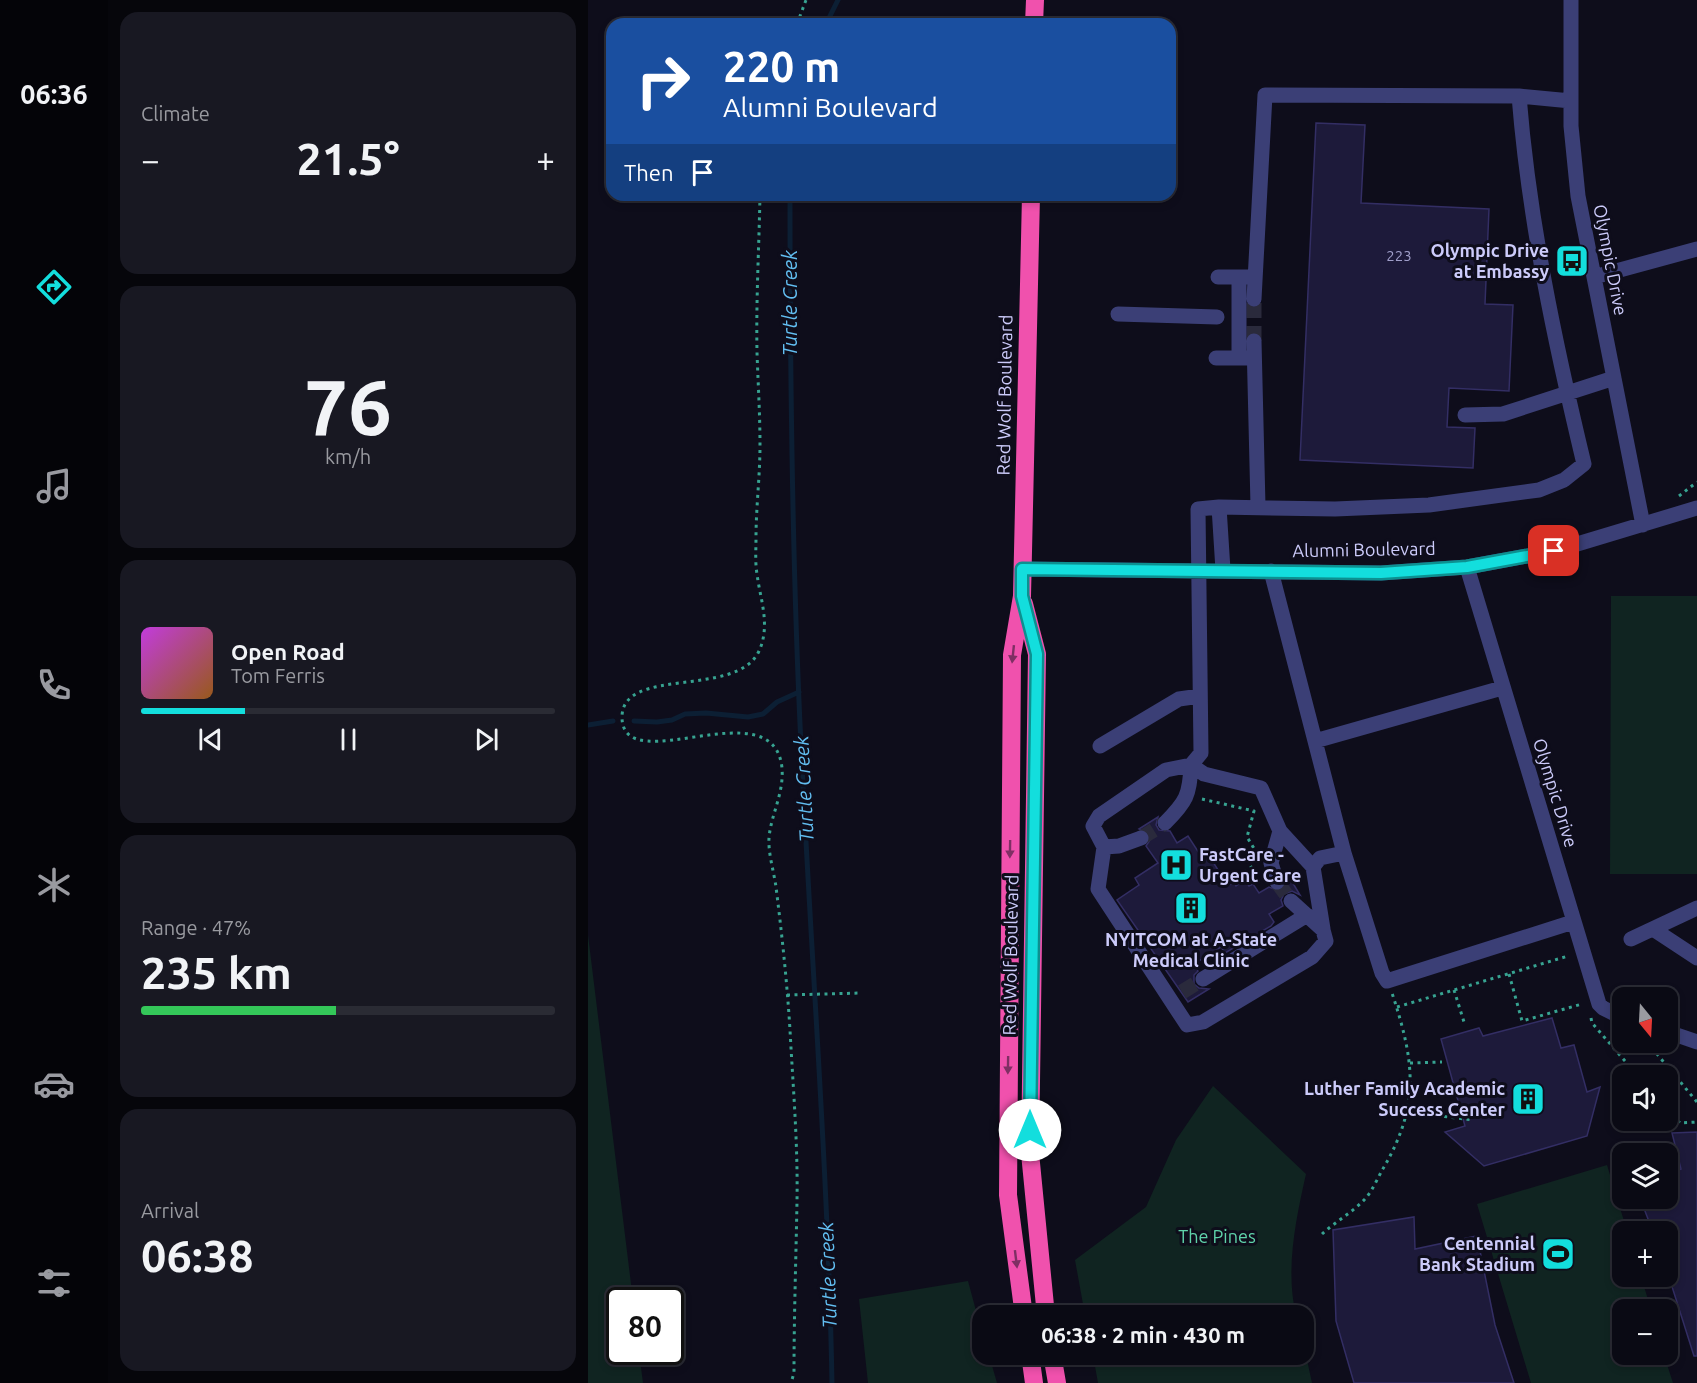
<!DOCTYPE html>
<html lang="en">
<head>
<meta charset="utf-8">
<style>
	body { margin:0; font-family:Ubuntu,sans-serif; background:#181822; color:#f1f3f6; height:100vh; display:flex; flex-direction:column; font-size:22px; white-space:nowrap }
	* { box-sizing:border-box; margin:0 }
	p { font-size:20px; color:#999aa0 }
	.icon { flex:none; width:33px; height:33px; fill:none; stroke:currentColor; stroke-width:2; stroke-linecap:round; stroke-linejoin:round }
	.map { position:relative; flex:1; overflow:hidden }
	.details { display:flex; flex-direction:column; gap:12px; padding:12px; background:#06060b; width:480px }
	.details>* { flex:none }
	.banner { position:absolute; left:18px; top:18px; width:570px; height:183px; border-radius:18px; box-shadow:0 3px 9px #0003,0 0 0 2px #2a2b34; background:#1a4fa0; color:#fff; overflow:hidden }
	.needle { width:39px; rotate:162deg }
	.tools { position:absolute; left:1024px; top:987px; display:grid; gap:12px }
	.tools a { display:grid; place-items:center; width:66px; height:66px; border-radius:12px; background:#0a0a14; box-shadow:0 3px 9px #0003,0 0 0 2px #2a2b34; font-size:30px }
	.speed { position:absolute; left:18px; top:1287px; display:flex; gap:12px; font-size:30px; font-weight:700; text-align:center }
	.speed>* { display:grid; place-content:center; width:78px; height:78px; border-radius:50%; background:#0a0a14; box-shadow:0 3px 9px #0003,0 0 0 2px #2a2b34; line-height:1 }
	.speed .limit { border:3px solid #111; border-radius:9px; background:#fff; color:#111 }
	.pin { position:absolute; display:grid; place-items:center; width:51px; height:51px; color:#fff; margin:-26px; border-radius:12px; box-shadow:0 3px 9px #0006 }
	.me { position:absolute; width:66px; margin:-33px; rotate:0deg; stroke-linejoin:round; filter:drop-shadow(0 0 4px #0008) }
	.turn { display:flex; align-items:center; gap:21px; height:126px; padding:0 18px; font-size:27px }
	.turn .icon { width:78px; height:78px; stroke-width:2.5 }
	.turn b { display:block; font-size:42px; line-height:51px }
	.then { display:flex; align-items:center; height:57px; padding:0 18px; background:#0003; gap:12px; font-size:22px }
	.big { font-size:45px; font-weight:700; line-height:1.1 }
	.details .widget { flex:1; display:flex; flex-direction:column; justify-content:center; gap:9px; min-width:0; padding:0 21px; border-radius:18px; background:#181822 }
	.details .dial { align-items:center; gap:0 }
	.dial b { font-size:78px; line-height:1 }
	.song { display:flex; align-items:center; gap:18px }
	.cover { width:72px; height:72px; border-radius:9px; background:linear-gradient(135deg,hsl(290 70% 55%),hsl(30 70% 35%)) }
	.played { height:6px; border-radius:3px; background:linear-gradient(90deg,#13dedd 25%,#2a2b34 25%) }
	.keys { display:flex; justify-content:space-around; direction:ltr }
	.heat { display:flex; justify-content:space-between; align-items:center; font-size:33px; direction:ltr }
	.charge { height:9px; border-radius:4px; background:linear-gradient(90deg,#34c759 47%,#2a2b34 0) }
	.trip { position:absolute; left:384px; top:1305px; width:342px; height:60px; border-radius:18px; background:#0a0a14; box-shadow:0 3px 9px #0003,0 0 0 2px #2a2b34; font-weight:700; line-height:60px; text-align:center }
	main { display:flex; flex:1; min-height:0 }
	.dock { display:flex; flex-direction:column; width:108px; justify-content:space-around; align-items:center; background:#040408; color:#999aa0 }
	.dock .icon { width:42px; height:42px }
	.dock .current { color:#13dedd }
	.dock b { font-size:27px; color:#f1f3f6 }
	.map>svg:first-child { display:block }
	.green { fill:#102421 }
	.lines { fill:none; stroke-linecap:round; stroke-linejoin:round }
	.stream { stroke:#0c1f34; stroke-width:5 }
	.building { fill:#1d1a3a; stroke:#332e64; stroke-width:1.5 }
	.minor-tunnel { stroke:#2a2a3c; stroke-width:15; stroke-dasharray:15 8; stroke-linecap:butt }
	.path { stroke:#37a391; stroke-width:3; stroke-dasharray:3 4.5; stroke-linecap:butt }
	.minor { stroke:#3b3f76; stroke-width:15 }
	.highway { stroke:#f051ad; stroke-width:18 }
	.oneway { fill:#7f2f64 }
	.route-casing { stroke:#0c9090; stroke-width:15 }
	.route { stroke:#13dedd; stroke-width:10 }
	.labels { text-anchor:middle; stroke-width:6; stroke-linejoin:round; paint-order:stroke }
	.number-label { font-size:15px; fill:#a09fca }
	.poi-label { font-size:18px; font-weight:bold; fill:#cccbfa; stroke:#0e0d1b; text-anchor:end }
	.street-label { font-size:18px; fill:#cccbfa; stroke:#0e0d1b }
	.park-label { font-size:18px; fill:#5fd3aa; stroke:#0e0d1b }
	.water-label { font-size:20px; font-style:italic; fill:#62bef1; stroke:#0e0d1b }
</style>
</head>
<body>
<main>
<nav class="dock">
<b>06:36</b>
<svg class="icon current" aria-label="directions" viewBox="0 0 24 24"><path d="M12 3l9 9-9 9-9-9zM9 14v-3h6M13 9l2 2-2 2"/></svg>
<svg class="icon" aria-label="music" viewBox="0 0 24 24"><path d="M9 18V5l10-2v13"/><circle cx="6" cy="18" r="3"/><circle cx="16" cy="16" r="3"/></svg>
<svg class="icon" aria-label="phone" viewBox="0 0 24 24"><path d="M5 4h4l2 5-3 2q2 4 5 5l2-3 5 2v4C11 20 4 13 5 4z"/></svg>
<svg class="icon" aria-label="climate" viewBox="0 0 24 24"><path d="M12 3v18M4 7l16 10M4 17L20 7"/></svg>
<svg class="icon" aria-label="car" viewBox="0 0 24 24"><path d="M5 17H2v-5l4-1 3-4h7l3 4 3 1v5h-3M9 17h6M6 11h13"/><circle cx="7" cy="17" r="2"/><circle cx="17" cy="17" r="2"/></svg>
<svg class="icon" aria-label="filters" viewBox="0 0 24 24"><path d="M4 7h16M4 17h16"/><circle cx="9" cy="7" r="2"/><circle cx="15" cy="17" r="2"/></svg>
</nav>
<section class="details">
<div class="widget"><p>Climate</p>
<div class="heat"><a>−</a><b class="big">21.5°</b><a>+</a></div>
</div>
<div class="widget dial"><b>76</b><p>km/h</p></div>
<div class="widget">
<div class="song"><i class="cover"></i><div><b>Open Road</b><p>Tom Ferris</p></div></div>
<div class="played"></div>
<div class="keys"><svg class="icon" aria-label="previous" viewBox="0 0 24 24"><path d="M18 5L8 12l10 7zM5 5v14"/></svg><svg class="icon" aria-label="pause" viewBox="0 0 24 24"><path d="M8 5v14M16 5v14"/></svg><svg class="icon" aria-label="next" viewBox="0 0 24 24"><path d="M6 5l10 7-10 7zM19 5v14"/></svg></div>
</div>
<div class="widget"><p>Range · 47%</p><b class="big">235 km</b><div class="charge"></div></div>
<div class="widget"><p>Arrival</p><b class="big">06:38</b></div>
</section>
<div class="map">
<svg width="1109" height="1383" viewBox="0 0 1109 1383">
	<rect width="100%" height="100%" fill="#0e0d1b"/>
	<!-- green -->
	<path class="green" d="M 1023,596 L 1109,596 L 1109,874 L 1022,874 Z
		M 0,935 L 45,1300 L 32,1300 L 32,1352 L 51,1352 L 55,1383 L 0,1383 Z
		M 625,1086 L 718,1174 C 708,1219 697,1269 708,1315 L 497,1315 L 487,1260 L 558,1207 L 588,1140 Z
		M 1019,1165 L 1039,1231 L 1035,1232 L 1035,1276 L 1053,1277 L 1063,1309 L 1035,1310 L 1035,1354 L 1076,1355 L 1085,1383 L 943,1383 L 889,1204 Z
		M 380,1281 L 394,1333 L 394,1354 L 401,1355 L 409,1383 L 280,1383 L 271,1299 Z
		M 716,1346 L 724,1383 L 510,1383 L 505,1355 L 716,1354 Z"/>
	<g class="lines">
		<!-- stream -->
		<path class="stream" d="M 238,24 L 250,0
			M 202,195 C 202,378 204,561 213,745 C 223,957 240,1170 244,1383
			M 46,721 L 69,722 L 84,720 L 97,714 L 118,713 L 160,717 L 175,714 L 189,702 L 211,692
			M 0,725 L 25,721"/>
	</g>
	<!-- building -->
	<path class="building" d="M 728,123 L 777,125 L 773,203 L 901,209 L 897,304 L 925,305 L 921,391 L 861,388 L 859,427 L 887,428 L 885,468 L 712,460 Z
		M 570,817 L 568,825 L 571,830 L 582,831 L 589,843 L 600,836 L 611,853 L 617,849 L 640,886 L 646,882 L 648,886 L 657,880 L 661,886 L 665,884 L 671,893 L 681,887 L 691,891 L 698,885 L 697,876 L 700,875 L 712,895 L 704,891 L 696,894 L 693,900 L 695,906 L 681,914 L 686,922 L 683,926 L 637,953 L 633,947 L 606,964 L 610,971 L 606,975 L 606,984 L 611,988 L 621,989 L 600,1002 L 529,900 L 551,885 L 547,878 L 570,863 L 558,846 L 562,840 L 562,834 L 551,829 Z
		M 964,1018 L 973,1048 L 986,1045 L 999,1092 L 1012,1087 L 999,1136 L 896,1166 L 857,1132 L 877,1126 L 853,1039 L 891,1028 L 895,1036 Z
		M 1109,1132 L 1109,1356 L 1106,1356 L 1080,1274 L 1080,1232 L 1065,1232 L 1052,1198 L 1080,1198 L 1080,1174 L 1093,1169 L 1084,1133 Z
		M 826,1217 L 827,1249 L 889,1236 L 907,1325 L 926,1383 L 766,1383 L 748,1321 L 745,1230 Z"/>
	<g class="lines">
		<!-- minor-tunnel -->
		<path class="minor-tunnel" d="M 666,341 L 666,299
			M 553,838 L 577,823
			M 689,882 L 703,901
			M 594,992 L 615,979"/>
		<!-- path -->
		<path class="path" d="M 209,24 L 218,0
			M 172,195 C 171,247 168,300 169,352 C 170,383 172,414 172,445 C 172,476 168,507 168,538 C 168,550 167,562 169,574 C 172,599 183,625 171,651 C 149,699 33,665 34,718 C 36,781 186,687 194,768 C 196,794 183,814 181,838 C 180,853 186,872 188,887 C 194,935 199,982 202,1030 C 205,1087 210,1144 209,1201 C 208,1258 206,1315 206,1373 L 203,1383
			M 1091,496 L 1109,482
			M 614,799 L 666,811 L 659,837 L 670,855
			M 643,880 L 667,865
			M 921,974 L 934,1021 L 994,1004
			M 866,990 L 876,1022
			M 199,995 L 273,993
			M 809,1007 L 980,956
			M 1003,1018 L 1004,1023 L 1050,1076
			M 1059,1042 L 1109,1102
			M 822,1063 L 854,1062
			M 1080,1109 L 1092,1123 L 1109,1122
			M 819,1112 L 885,1120
			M 734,1234 C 747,1222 765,1212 777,1199 C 785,1190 790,1177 796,1167 C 833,1103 826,1060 804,993"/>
		<!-- minor -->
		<path class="minor" d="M 983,0 L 983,126 L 990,196 L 1055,525
			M 931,96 L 983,101
			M 630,277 L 660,277
			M 1006,277 L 1109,249
			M 530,314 L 629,317
			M 666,341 L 670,506
			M 628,358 L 659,358
			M 651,358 L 651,277
			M 877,415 L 915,414 L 1026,378
			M 879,567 L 1011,1004 L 1015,1008 L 1035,1018
			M 434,569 L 793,573 L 879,567 L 966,551 L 1109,508
			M 635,570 L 631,507 L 747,509 L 841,505 L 951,490 L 976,480 L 996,464 C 967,343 941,221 931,96 L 677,95 L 666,299
			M 683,571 L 756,853 L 732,858 L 725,867 L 735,929
			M 727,741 L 914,688
			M 512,746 L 591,699 L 612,696
			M 577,823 C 598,802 602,795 603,765 L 613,753 L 610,509 L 631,507
			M 692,831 L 725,867
			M 553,838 L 531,846 L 516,847 L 505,826 L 511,816 L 578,770 L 603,765 L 616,774 L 673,788 L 692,831 L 683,863 L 689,882
			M 516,847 L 510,889 L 599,1025 L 615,1022 L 724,957 L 738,941 L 735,930 L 703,901
			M 756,853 L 794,973 L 799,981 L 985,922
			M 1065,929 L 1109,958
			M 1043,939 L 1109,908
			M 615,979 L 719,915
			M 1080,1032 L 1109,1042"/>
		<!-- highway -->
		<path class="highway" d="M 446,24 L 447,0
			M 436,604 L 449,654 L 442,1153 L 458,1316
			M 436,1316 L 420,1195 L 424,655 L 434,596 L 443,195
			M 442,1354 L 446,1383
			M 464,1354 L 469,1383"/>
	</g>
	<!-- one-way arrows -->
	<defs><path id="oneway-solid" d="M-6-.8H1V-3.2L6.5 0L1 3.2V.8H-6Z" transform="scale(1.5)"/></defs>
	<g class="oneway">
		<use href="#oneway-solid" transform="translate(425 654) rotate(96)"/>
		<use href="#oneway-solid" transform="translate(422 849) rotate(91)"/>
		<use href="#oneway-solid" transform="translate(420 1065) rotate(91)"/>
		<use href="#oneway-solid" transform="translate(428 1259) rotate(83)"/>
	</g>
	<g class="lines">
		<defs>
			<path id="route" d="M 442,1130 L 449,654 L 434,596 L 434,569 L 793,573 L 879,567 L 966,551"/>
		</defs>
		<!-- route casing -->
		<use href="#route" class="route-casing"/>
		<!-- route -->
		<use href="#route" class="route"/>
	</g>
	<!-- icons -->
	<defs>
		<symbol id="bus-square" viewBox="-11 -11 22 22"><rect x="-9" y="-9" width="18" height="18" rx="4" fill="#13dedd" stroke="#0e0d1b"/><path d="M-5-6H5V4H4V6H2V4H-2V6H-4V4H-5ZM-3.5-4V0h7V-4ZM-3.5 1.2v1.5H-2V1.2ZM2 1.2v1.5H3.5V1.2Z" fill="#111"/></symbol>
		<symbol id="hospital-square" viewBox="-11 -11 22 22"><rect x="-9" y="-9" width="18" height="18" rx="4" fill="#13dedd" stroke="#0e0d1b"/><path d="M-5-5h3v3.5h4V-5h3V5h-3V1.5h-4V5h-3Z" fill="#111"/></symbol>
		<symbol id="building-square" viewBox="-11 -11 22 22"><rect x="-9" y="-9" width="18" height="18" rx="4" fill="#13dedd" stroke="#0e0d1b"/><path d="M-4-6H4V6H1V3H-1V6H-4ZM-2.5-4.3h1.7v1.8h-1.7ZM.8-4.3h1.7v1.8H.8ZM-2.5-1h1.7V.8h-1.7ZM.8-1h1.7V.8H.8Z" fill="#111"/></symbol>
		<symbol id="stadium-square" viewBox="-11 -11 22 22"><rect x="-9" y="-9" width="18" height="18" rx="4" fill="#13dedd" stroke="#0e0d1b"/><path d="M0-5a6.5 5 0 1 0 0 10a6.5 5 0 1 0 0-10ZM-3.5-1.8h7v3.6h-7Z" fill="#111"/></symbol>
	</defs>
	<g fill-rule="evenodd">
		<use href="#bus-square" x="965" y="242" width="38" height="38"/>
		<use href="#hospital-square" x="569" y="846" width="38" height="38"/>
		<use href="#building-square" x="584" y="889" width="38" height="38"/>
		<use href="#building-square" x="921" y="1080" width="38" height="38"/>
		<use href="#stadium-square" x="951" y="1235" width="38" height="38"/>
	</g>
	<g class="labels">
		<!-- number labels -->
		<g class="number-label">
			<text x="811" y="261">223</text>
		</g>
		<!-- poi labels -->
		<g class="poi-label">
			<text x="961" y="257">Olympic Drive<tspan x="961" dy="21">at Embassy</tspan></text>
			<text x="611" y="861" text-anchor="start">FastCare -<tspan x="611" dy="21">Urgent Care</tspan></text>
			<text x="603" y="946" text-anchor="middle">NYITCOM at A-State<tspan x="603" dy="21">Medical Clinic</tspan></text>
			<text x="917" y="1095">Luther Family Academic<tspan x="917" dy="21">Success Center</tspan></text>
			<text x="947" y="1250">Centennial<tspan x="947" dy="21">Bank Stadium</tspan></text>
		</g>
		<!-- street labels -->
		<g class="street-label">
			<text transform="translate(1022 260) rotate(79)" y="6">Olympic Drive</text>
			<text transform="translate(417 395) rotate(-89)" y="6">Red Wolf Boulevard</text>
			<text transform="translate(776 550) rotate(-1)" y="6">Alumni Boulevard</text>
			<text transform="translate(967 793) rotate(73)" y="6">Olympic Drive</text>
			<text transform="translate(423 955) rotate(-89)" y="6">Red Wolf Boulevard</text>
		</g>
		<!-- park labels -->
		<g class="park-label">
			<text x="629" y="1243">The Pines</text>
		</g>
		<!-- water labels -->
		<g class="water-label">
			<text transform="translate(202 303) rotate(-90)" y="7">Turtle Creek</text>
			<text transform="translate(216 789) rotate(-93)" y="7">Turtle Creek</text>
			<text transform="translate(240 1275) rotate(-92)" y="7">Turtle Creek</text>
		</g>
	</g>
</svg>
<div class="tools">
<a><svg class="needle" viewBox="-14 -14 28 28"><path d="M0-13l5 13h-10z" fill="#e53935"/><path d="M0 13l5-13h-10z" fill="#999aa0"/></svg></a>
<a><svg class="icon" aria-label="sound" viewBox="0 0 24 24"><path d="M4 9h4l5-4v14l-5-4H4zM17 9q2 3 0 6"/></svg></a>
<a><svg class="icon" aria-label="layers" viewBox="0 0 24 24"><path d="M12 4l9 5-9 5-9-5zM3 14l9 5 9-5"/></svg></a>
<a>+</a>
<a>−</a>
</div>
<div class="speed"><div class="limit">80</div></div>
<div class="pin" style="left:966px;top:551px;background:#d93025"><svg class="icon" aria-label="arrive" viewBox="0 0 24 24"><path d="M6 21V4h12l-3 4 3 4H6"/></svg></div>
<svg class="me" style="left:442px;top:1130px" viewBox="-20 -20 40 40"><circle r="19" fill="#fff"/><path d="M0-13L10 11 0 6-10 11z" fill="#13dedd"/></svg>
<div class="trip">06:38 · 2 min · 430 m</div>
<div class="banner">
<div class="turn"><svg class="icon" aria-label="right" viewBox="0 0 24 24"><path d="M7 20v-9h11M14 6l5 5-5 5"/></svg><div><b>220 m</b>Alumni Boulevard</div></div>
<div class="then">Then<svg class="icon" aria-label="arrive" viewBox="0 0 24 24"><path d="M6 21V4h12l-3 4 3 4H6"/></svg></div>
</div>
</div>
</main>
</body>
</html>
